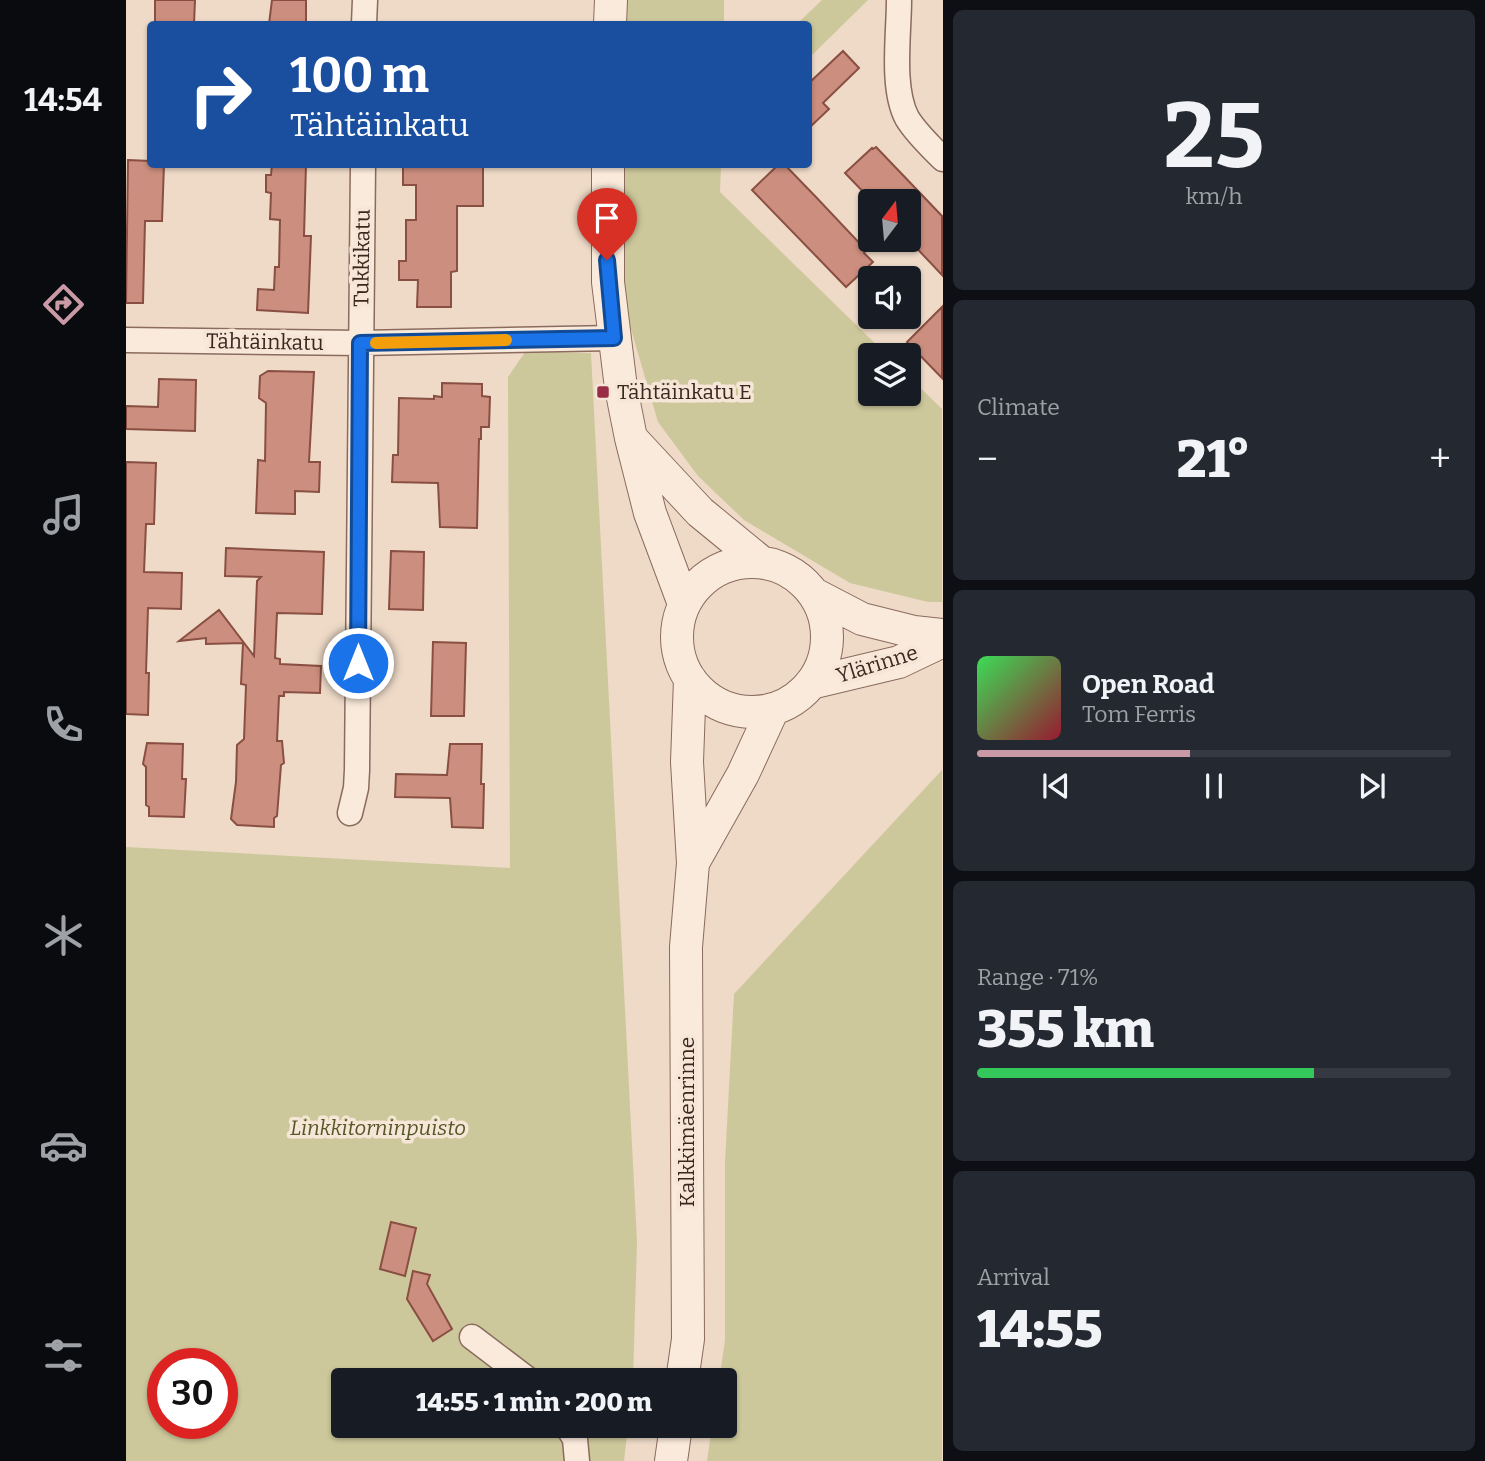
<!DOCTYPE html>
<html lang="en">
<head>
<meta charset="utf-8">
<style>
	body { margin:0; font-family:Bitter,serif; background:#242831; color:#f1f3f6; height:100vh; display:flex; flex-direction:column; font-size:26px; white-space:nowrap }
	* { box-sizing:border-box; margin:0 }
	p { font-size:23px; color:#9ea1a6 }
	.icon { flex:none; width:38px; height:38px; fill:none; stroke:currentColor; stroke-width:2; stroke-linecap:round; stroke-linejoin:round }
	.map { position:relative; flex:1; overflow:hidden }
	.sheet { display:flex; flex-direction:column; gap:10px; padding:10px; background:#0d0f14; width:542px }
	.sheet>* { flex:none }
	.guide { position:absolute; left:21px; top:21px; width:665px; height:147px; border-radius:7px; box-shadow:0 2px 5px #0004; background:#1a4fa0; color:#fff; overflow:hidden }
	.needle { width:46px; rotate:16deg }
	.tools { position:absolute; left:732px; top:189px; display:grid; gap:14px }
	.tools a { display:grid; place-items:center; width:63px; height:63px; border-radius:7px; background:#171b24; box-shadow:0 2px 5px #0004; font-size:35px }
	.speed { position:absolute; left:21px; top:1348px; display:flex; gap:14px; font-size:35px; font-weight:700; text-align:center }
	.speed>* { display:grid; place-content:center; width:91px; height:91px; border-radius:50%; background:#171b24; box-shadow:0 2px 5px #0004; line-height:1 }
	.speed .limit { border:10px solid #d22; background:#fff; color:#111 }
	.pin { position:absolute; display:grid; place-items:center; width:60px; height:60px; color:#fff; margin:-72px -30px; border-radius:50% 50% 50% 0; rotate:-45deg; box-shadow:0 0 7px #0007 }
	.pin .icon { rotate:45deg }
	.me { position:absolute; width:77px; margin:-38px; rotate:0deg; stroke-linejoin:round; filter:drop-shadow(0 0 5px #0008) }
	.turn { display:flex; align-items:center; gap:24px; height:147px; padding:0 28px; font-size:32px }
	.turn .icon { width:91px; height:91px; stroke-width:2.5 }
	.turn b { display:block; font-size:49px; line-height:60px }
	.big { font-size:52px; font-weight:800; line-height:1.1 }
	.sheet .widget { flex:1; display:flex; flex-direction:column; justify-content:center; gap:10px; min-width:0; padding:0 24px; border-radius:10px; background:#242831 }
	.sheet .dial { align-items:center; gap:0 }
	.dial b { font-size:91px; line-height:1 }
	.song { display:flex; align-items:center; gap:21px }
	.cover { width:84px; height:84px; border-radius:10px; background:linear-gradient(135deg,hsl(130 70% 55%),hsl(350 70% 35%)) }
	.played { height:7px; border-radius:4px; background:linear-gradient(90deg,#c99aa6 45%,#363941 45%) }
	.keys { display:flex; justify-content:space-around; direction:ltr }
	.heat { display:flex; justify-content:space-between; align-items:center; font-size:38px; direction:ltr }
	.charge { height:10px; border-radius:5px; background:linear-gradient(90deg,#34c759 71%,#363941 0) }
	.trip { position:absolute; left:205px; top:1368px; width:406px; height:70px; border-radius:7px; background:#171b24; box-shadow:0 2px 5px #0004; font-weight:800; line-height:70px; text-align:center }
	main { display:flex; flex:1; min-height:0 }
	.menu { display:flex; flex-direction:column; width:126px; justify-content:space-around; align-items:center; background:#090b0e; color:#9ea1a6 }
	.menu .icon { width:49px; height:49px }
	.menu .current { color:#c99aa6 }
	.menu b { font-size:32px; color:#f1f3f6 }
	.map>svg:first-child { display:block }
	.green { fill:#cdc89b; fill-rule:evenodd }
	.building { fill:#cc8e7e; stroke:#894f42; stroke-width:2 }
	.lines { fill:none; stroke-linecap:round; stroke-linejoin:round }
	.minor-casing { stroke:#8a6b5d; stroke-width:27 }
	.tertiary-casing { stroke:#8a6b5d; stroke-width:34 }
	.minor { stroke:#f9eadb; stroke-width:24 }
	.tertiary { stroke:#f9eadb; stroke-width:32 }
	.route-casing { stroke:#114b97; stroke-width:18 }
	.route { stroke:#1a73e8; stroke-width:12 }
	.slow { stroke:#f59e0b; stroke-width:12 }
	.poi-dot { fill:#992d45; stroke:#f6e6d7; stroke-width:2.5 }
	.labels { text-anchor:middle; stroke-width:7; stroke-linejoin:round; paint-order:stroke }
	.street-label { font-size:21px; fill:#3b2720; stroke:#f6e6d7 }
	.poi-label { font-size:21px; fill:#3b2720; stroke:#f6e6d7; text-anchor:start }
	.park-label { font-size:21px; font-style:italic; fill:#555727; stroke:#f6e6d7 }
</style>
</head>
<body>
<main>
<nav class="menu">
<b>14:54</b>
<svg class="icon current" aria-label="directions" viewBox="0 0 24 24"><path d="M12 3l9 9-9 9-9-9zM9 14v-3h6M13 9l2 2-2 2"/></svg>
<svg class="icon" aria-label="music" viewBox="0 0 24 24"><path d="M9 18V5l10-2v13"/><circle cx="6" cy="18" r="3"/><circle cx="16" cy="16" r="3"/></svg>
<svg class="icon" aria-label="phone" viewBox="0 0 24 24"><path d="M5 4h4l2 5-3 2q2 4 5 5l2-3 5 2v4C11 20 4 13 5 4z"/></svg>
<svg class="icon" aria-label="climate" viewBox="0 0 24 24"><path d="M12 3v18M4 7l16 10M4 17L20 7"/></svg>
<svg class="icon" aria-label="car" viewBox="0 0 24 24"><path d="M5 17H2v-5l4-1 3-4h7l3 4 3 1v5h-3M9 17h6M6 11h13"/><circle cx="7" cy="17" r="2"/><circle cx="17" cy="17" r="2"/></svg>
<svg class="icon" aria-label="filters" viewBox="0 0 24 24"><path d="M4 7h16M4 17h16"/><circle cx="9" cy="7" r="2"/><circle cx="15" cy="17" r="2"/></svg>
</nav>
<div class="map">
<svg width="817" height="1461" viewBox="0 0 817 1461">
	<rect width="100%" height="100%" fill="#eedac7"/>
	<!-- green -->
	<path class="green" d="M 499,0 L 598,0 L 598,24 L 499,24 Z
		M 696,0 L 742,0 L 683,58 L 682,24 L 671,24 Z
		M 496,165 L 595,165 L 594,192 L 761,355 L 744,355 L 744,394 L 782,394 L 782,376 L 816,409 L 816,602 L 802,602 L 724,583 L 618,520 L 572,476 L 532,422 L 498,305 Z
		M 399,352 L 465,353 L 511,1241 L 507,1381 L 217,1381 L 217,1426 L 502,1426 L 498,1461 L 0,1461 L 0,847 L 384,868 L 382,377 ZM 37,1363 L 96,1363 L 96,1423 L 37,1423 Z
		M 816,770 L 816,1461 L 581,1461 L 586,1426 L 598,1426 L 598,1381 L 593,1381 L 599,1340 L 599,1162 L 608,994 Z"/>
	<!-- building -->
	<path class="building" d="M 29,0 L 69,0 L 68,24 L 29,24 Z
		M 146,0 L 180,0 L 180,24 L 143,24 Z
		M 717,51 L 733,68 L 697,103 L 703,109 L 682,129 L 682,84 Z
		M 750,147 L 816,216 L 816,275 L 782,239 L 782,201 L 746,201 L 719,173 L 746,148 L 747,149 Z
		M 2,160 L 24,161 L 24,164 L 38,164 L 36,221 L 19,221 L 17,303 L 0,303 Z
		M 146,164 L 180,164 L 178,236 L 185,236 L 182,313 L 131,310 L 132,289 L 148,290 L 149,267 L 153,267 L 154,220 L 144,219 L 145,193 L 140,192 L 140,175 L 145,175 Z
		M 277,164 L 353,164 L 353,167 L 357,167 L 357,206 L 331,206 L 331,271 L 325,272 L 325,307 L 291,307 L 292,280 L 273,280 L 273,261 L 280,261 L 280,220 L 290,220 L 290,185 L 277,185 Z
		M 653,164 L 658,164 L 689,196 L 740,250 L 738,253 L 747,262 L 720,287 L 626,190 Z
		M 816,307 L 816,378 L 781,342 Z
		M 142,371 L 188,372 L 183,462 L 194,462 L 193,492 L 169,491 L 169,514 L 130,513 L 132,460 L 139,461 L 140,403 L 133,398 L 134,376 Z
		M 33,379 L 70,380 L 69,431 L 0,429 L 0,406 L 32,407 Z
		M 316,383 L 356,384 L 356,396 L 364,397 L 363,427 L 355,427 L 355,439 L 353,439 L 351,528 L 314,527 L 312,483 L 266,482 L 267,455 L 272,455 L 273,398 L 308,399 L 308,396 L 316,397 Z
		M 0,462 L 30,463 L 28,524 L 20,524 L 18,572 L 56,573 L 55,609 L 22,608 L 20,673 L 23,673 L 22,715 L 0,714 Z
		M 100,548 L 198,552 L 196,614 L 151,613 L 149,658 L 154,659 L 154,664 L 195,666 L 194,693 L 158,692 L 158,696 L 153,696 L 151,741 L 156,741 L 158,763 L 155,765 L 151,816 L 148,818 L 148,827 L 111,825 L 105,819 L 110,782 L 111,745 L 118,739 L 120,685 L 115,684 L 117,643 L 80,644 L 80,638 L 53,641 L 93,610 L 128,656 L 131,581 L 135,577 L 99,576 Z
		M 265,551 L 298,552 L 297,610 L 263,609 Z
		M 307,642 L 340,643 L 338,716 L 305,716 Z
		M 21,743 L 57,744 L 56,779 L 60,779 L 58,817 L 23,816 L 23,807 L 20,805 L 20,767 L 17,764 Z
		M 324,744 L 356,744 L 355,784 L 358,784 L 357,828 L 326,827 L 324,798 L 269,797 L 270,774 L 321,775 Z
		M 265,1222 L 290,1228 L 279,1276 L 254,1269 Z
		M 287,1271 L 304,1275 L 301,1284 L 326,1329 L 307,1341 L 281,1299 Z"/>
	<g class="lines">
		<defs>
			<path id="minor" d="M 773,0 C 773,34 765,88 781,118 C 790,133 804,146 817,159
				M 238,24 L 239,0
				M 0,340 L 235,343 L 488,338
				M 224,813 L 230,788 L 231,770 L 237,164
				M 346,1337 L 404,1381
				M 441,1426 L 449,1439 L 451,1461"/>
			<path id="tertiary" d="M 484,24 L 485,0
				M 482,164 L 482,282 L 495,388 L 505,438 L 524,513 L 558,604
				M 506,439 L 574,512 L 635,562
				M551 637a75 75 0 1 1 150 0a75 75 0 1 1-150 0Z
				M 688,594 L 736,619 L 788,632 L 817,635
				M 685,683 L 773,662 L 817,641
				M 567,863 L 617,774 L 647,709
				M 556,1381 L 562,1339 L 560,947 L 567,863 L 561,762 L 564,679
				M 545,1461 L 550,1426"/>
		</defs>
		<!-- minor casing -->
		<use href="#minor" class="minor-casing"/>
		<!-- tertiary casing -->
		<use href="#tertiary" class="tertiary-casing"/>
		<!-- minor -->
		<use href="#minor" class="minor"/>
		<!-- tertiary -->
		<use href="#tertiary" class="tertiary"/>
	</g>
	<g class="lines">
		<defs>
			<path id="route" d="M 232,663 L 234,343 L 488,338 L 481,260"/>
		</defs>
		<!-- route casing -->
		<use href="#route" class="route-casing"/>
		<!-- route -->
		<use href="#route" class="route"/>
		<!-- slow -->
		<path class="slow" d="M 250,343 L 380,340"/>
	</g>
	<!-- markers -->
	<rect class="poi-dot" x="470" y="385" width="14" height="14" rx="3.5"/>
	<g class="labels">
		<!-- street labels -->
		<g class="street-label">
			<text transform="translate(236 258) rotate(-89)" y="7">Tukkikatu</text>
			<text transform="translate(139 342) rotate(1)" y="7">Tähtäinkatu</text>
			<text transform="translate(751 664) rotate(-17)" y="7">Ylärinne</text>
			<text transform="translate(561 1122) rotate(-90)" y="7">Kalkkimäenrinne</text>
		</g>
		<!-- poi labels -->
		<g class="poi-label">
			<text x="491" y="399">Tähtäinkatu E</text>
		</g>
		<!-- park labels -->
		<g class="park-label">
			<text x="252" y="1135">Linkkitorninpuisto</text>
		</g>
	</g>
</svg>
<div class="tools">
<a><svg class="needle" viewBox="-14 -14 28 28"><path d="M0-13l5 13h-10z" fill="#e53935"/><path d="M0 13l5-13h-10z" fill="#9ea1a6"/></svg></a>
<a><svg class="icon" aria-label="sound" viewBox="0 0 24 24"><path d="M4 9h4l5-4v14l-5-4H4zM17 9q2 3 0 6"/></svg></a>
<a><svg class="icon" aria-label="layers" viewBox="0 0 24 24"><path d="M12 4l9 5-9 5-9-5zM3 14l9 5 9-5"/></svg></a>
</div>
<div class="speed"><div class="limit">30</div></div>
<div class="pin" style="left:481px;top:260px;background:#d93025"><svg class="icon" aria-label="arrive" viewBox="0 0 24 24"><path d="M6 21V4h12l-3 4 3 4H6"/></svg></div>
<svg class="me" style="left:232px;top:663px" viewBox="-20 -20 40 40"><circle r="17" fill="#1a73e8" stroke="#fff" stroke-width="3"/><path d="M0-11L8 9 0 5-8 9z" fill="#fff"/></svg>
<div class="trip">14:55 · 1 min · 200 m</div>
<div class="guide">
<div class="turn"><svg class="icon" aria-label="right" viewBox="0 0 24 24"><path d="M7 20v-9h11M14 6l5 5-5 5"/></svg><div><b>100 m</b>Tähtäinkatu</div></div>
</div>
</div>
<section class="sheet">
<div class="widget dial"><b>25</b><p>km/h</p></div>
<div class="widget"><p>Climate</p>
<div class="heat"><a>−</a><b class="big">21°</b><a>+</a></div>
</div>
<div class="widget">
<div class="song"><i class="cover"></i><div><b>Open Road</b><p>Tom Ferris</p></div></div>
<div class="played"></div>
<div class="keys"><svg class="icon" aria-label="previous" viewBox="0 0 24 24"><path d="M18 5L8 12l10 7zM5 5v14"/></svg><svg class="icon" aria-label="pause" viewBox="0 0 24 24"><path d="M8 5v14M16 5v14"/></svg><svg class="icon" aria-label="next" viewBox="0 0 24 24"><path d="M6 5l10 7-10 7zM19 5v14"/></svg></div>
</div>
<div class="widget"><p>Range · 71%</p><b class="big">355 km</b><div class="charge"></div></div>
<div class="widget"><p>Arrival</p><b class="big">14:55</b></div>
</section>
</main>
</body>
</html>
